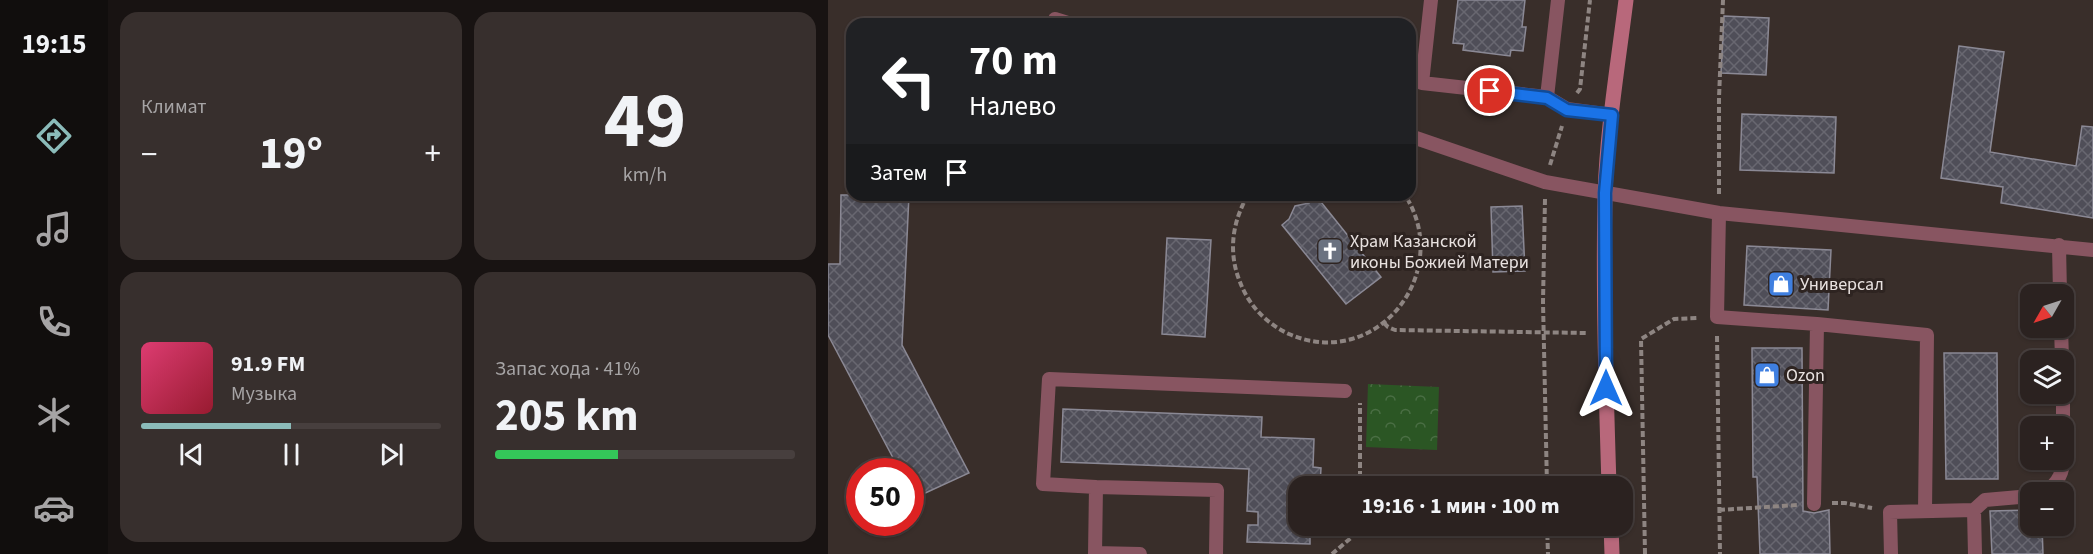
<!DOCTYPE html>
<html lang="ru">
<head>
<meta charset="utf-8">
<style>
	body { margin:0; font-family:"Source Sans 3",sans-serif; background:#372f2d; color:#f1f3f6; height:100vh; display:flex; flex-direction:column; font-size:22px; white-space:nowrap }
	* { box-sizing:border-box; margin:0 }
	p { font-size:20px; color:#a6a4a5 }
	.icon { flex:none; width:33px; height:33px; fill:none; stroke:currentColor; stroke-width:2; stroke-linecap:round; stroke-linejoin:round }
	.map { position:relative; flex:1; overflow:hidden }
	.drawer { display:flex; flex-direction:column; gap:12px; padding:12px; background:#181312; width:720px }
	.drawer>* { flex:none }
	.hud { position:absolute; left:18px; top:18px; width:570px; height:183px; border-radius:18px; box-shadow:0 2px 4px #0004,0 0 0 2px #473f3e; background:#202124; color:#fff; overflow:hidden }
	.needle { width:39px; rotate:231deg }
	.buttons { position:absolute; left:1192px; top:284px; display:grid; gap:12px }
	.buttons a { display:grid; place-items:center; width:54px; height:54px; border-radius:12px; background:#2b2220; box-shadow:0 2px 4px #0004,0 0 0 2px #473f3e; font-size:30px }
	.speed { position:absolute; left:18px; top:458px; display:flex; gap:12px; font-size:30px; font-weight:700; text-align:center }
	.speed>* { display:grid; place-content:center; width:78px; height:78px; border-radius:50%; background:#2b2220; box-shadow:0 2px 4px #0004,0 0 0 2px #473f3e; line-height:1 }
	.speed .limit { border:9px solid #d22; background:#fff; color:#111 }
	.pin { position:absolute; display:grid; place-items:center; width:51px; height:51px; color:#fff; margin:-26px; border:3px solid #fff; border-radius:50%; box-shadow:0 2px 6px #0007 }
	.me { position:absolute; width:66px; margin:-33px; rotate:0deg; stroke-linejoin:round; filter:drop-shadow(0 0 4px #0008) }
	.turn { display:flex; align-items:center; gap:21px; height:126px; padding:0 24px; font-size:27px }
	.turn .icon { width:78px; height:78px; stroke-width:2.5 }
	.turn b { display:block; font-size:42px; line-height:51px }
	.then { display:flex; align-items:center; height:57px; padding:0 24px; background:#0003; gap:12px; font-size:22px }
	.big { font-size:45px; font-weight:700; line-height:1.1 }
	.drawer .card { flex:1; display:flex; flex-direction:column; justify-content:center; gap:9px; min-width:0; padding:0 21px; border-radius:18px; background:#372f2d }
	.drawer .dial { align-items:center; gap:0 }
	.dial b { font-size:78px; line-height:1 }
	.song { display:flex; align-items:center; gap:18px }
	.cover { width:72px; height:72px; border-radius:9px; background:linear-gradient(135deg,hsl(340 70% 55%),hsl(350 70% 35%)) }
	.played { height:6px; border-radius:3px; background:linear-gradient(90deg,#8bbbb9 50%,#473f3e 50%) }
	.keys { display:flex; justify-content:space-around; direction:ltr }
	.heat { display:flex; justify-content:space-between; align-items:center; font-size:33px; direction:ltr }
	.charge { height:9px; border-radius:4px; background:linear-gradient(90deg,#34c759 41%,#473f3e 0) }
	.drawer .tiles { flex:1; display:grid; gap:12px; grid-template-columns:repeat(2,1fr) }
	.trip { position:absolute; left:460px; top:476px; width:345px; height:60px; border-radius:18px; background:#2b2220; box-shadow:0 2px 4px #0004,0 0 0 2px #473f3e; font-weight:700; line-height:60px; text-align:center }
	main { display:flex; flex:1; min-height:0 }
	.dock { display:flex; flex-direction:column; width:108px; justify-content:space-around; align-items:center; background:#110e0d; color:#a6a4a5 }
	.dock .icon { width:42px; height:42px }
	.dock .current { color:#8bbbb9 }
	.dock b { font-size:27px; color:#f1f3f6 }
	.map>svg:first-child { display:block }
	.park { fill:url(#park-crowns) }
	.building { fill:url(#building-cross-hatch); stroke:#8b8995; stroke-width:1.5 }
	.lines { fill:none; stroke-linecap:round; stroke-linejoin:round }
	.path { stroke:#8e8582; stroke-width:4; stroke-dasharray:6 3; stroke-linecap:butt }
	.lane { stroke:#885561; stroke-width:14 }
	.secondary { stroke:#b8687b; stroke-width:15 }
	.route-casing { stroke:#114b97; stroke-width:15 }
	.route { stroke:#1a73e8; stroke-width:10 }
	.labels { text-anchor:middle; stroke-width:6; stroke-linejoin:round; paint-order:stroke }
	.poi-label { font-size:18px; fill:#e9e2e0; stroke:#2e2421; text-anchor:start }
</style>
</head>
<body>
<main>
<nav class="dock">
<b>19:15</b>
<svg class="icon current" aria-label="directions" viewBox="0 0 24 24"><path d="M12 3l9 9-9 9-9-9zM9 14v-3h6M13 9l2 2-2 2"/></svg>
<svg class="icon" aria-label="music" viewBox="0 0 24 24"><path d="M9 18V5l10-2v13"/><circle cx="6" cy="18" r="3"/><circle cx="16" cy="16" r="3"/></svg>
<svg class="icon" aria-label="phone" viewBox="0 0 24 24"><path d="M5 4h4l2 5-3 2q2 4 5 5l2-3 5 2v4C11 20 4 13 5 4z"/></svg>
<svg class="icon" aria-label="climate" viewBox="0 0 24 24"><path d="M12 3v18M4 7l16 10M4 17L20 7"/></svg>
<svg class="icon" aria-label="car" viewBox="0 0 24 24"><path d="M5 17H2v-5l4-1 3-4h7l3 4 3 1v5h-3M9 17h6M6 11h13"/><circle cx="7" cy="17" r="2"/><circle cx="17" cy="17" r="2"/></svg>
</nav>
<section class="drawer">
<div class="tiles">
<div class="card"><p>Климат</p>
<div class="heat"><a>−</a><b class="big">19°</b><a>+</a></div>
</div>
<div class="card dial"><b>49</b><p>km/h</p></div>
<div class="card">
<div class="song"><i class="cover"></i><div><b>91.9 FM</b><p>Музыка</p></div></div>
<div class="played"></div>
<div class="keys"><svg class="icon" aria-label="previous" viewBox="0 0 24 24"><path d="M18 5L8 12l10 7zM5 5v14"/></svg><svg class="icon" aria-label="pause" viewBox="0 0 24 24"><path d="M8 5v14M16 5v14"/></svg><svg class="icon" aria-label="next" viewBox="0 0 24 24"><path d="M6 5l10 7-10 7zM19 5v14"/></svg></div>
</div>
<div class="card"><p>Запас хода · 41%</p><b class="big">205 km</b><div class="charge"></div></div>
</div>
</section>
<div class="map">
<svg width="1265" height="554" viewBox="0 0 1265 554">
	<defs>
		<pattern id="park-crowns" width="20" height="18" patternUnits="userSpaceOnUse" patternTransform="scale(1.5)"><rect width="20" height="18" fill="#2b5624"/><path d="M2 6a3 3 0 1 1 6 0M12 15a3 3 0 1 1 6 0" fill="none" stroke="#4a6e44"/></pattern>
		<pattern id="building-cross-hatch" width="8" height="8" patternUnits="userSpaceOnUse" patternTransform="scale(1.5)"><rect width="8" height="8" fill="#4f4e58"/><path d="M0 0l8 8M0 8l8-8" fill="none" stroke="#686770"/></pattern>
	</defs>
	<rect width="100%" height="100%" fill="#392e2a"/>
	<!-- park -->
	<path class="park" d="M 540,384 L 611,387 L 609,450 L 538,447 Z"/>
	<!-- building -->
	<path class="building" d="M 630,0 L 697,0 L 694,27 L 698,27 L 695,51 L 683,50 L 682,56 L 635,50 L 636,44 L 625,43 Z
		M 896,16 L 941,18 L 938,75 L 893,73 Z
		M 1131,46 L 1176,52 L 1162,152 L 1248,166 L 1254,126 L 1265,127 L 1265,218 L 1173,203 L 1175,187 L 1113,178 Z
		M 914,114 L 1008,117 L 1006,173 L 912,170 Z
		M 13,195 L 81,195 L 74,345 L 141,473 L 82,500 L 82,471 L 72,471 L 0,335 L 0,264 L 12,264 Z
		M 489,197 L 553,277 L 518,304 L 454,225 L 461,219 L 467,206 L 481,203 Z
		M 694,206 L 697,271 L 665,272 L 663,207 Z
		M 339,238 L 383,240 L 377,337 L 334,334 Z
		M 919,246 L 1003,250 L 1000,310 L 916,305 Z
		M 924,348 L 974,348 L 975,511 L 986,513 L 1001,510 L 1002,554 L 932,554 L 929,477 L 925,477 Z
		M 1116,353 L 1169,353 L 1170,479 L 1118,479 Z
		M 235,409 L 434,417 L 433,437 L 486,439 L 485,467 L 493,468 L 492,486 L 471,486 L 471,525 L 482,525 L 482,544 L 419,542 L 420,525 L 430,525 L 430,512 L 419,511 L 421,469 L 233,462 Z
		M 1203,510 L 1203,525 L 1214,525 L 1215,554 L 1164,554 L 1162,511 Z"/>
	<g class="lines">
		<!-- path -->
		<path class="path" d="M 749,93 L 752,89 L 762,0
			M 722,165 L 734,126
			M 891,194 L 891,98 L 895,0
			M 420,195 C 404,222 400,253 412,282 C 421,306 439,324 461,334 C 548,372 627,273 577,195
			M 717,199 L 715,302 L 719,486
			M 556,323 L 560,327 L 567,330 L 759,333
			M 889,336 L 892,554
			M 532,486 L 532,403
			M 1004,503 L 1017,503 L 1044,508
			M 891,510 L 969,505
			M 719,525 L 720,554
			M 504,554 L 531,531 L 531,525
			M 817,554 L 813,339 L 846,319 L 870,318"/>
		<!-- lane -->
		<path class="lane" d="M 603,0 L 594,83 L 719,97 L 739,109 L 784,115
			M 227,19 L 243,24
			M 719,97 L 730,0
			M 582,136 L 717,182 L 891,213 L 1265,250
			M 891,213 L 889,317 L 989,324 L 1099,335 L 1097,511
			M 1231,245 L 1232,294
			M 1233,327 L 1234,360
			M 1235,393 L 1235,426
			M 268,487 L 215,484 L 221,379 L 517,391
			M 1216,492 C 1231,484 1236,471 1236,453
			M 986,504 L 989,324
			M 1146,510 L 1157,500 L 1203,496
			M 267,553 L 312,554
			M 267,554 L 268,487 L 389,490 L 388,554
			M 1063,554 L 1062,512 L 1146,510 L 1147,554"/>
		<!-- secondary -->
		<path class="secondary" d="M 781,486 C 778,389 775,292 777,195 C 779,130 790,64 798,0
			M 783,525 L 784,554"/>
	</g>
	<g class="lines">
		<defs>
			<path id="route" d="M 662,91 L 719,98 L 739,110 L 784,115 L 777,193 L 778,388"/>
		</defs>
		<!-- route casing -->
		<use href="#route" class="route-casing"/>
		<!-- route -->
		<use href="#route" class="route"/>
	</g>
	<!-- icons -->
	<defs>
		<symbol id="church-square" viewBox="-11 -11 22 22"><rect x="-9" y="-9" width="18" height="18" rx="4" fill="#6b7280" stroke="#2e2421"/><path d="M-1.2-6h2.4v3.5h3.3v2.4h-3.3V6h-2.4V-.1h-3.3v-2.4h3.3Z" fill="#fff"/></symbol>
		<symbol id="shop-square" viewBox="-11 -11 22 22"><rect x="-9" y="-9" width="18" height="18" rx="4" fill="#3f7fe0" stroke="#2e2421"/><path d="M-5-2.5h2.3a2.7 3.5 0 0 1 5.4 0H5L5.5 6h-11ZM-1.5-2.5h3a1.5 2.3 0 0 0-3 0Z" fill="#fff"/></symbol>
	</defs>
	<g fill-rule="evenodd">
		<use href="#church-square" x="487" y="236" width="30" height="30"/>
		<use href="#shop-square" x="938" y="269" width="30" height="30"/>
		<use href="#shop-square" x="924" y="360" width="30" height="30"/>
	</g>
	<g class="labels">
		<!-- poi labels -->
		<g class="poi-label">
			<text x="522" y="247">Храм Казанской<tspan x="522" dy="21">иконы Божией Матери</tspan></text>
			<text x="972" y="290">Универсал</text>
			<text x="958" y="381">Ozon</text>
		</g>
	</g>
</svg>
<div class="buttons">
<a><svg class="needle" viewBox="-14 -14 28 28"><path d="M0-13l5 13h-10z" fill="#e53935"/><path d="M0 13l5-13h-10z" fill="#a6a4a5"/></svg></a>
<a><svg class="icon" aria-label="layers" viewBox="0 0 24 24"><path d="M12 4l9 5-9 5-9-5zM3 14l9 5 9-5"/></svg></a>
<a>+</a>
<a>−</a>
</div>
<div class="speed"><div class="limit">50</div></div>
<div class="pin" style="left:662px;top:91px;background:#d93025"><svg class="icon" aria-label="arrive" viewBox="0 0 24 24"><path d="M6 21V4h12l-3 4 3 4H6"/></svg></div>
<svg class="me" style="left:778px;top:388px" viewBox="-20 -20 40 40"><path d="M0-17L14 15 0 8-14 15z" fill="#1a73e8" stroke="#fff" stroke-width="4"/></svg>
<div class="trip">19:16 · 1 мин · 100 m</div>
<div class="hud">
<div class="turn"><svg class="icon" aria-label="left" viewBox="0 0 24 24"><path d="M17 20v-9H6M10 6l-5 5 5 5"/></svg><div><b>70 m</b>Налево</div></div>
<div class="then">Затем<svg class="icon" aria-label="arrive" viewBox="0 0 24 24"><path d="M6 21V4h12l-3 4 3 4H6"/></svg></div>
</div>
</div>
</main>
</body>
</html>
